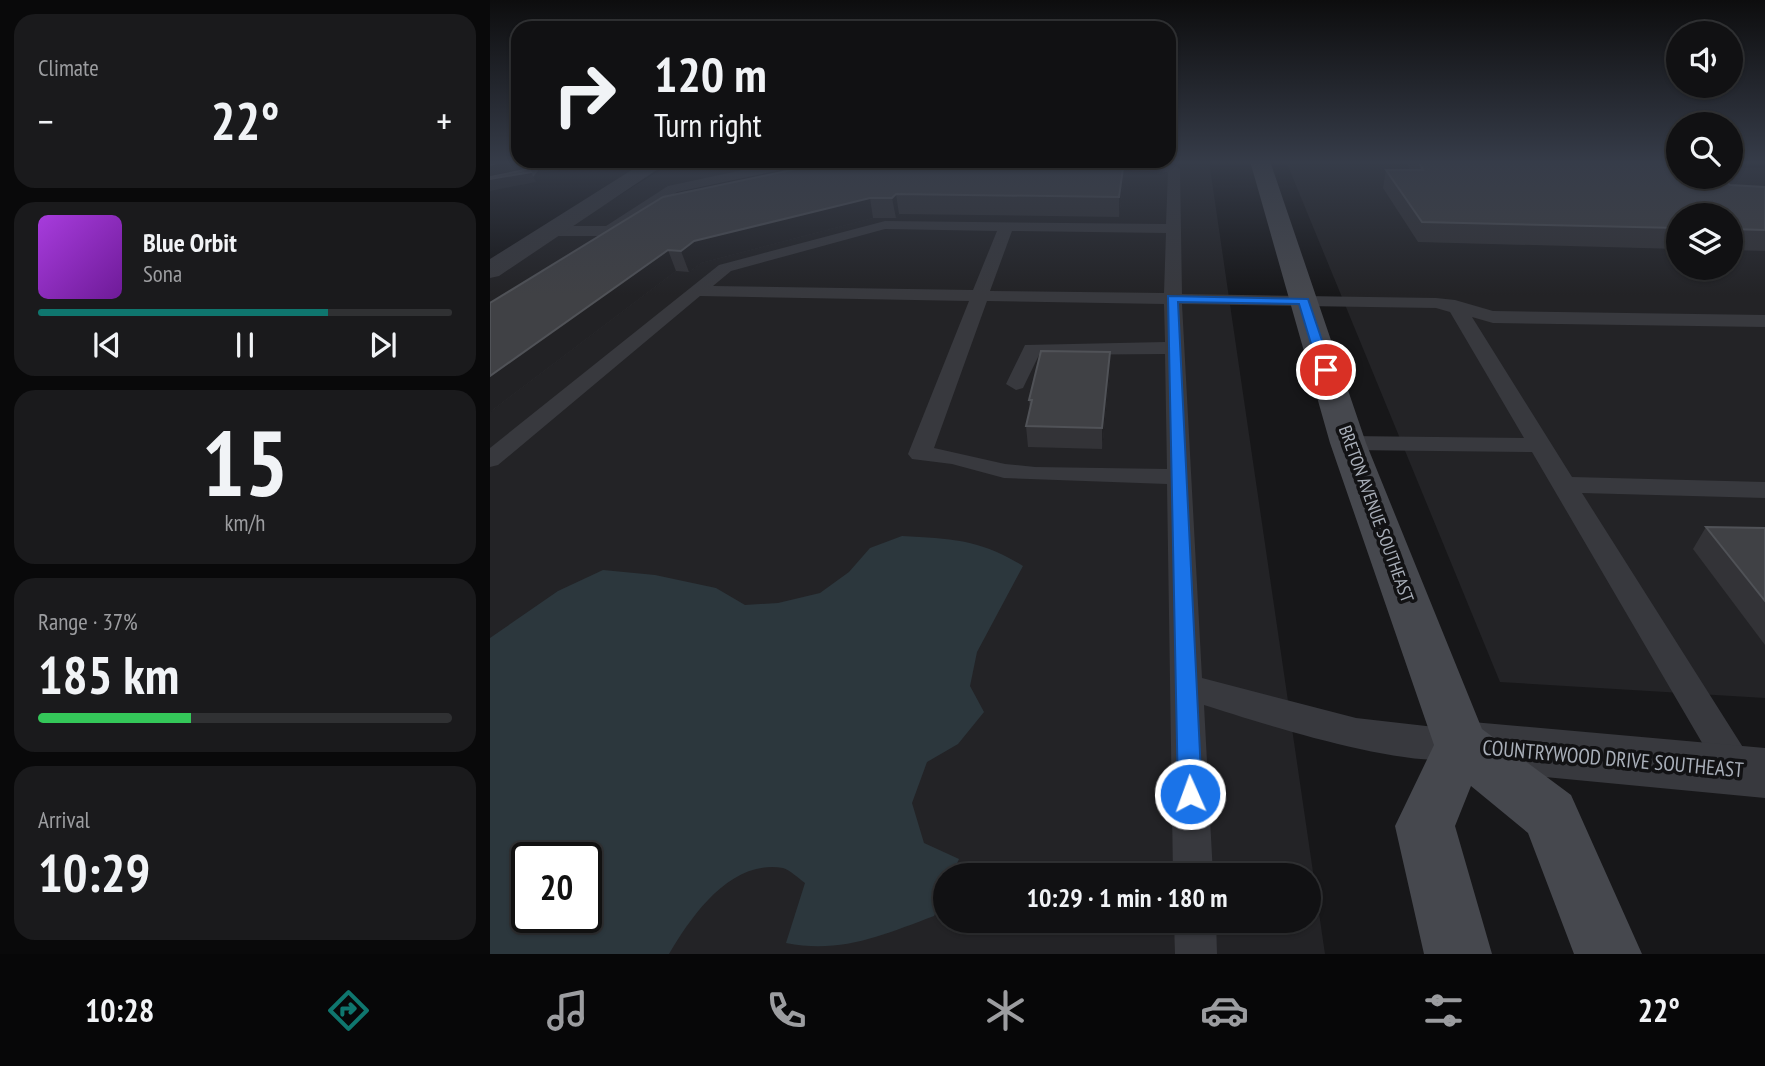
<!DOCTYPE html>
<html lang="en">
<head>
<meta charset="utf-8">
<style>
	body { margin:0; font-family:"PT Sans Narrow",sans-serif; background:#1a1a1c; color:#f1f3f6; height:100vh; display:flex; flex-direction:column; font-size:26px; white-space:nowrap }
	* { box-sizing:border-box; margin:0 }
	p { font-size:23px; color:#9c9da0 }
	.icon { flex:none; width:38px; height:38px; fill:none; stroke:currentColor; stroke-width:2; stroke-linecap:round; stroke-linejoin:round }
	.map { position:relative; flex:1; overflow:hidden }
	.side { display:flex; flex-direction:column; gap:14px; padding:14px; background:#09090a; width:490px }
	.side>* { flex:none }
	.top-card { position:absolute; left:21px; top:21px; width:665px; height:147px; border-radius:21px; box-shadow:0 2px 5px #0004,0 0 0 2px #303133; background:#111113; color:#f1f3f6; overflow:hidden }
	.buttons { position:absolute; left:1176px; top:21px; display:grid; gap:14px }
	.buttons a { display:grid; place-items:center; width:77px; height:77px; border-radius:50%; background:#111113; box-shadow:0 2px 5px #0004,0 0 0 2px #303133; font-size:35px }
	.speed { position:absolute; left:21px; top:842px; display:flex; gap:14px; font-size:35px; font-weight:700; text-align:center }
	.speed>* { display:grid; place-content:center; width:91px; height:91px; border-radius:50%; background:#111113; box-shadow:0 2px 5px #0004,0 0 0 2px #303133; line-height:1 }
	.speed .limit { border:4px solid #111; border-radius:10px; background:#fff; color:#111 }
	.pin { position:absolute; display:grid; place-items:center; width:60px; height:60px; color:#fff; margin:-30px; border:4px solid #fff; border-radius:50%; box-shadow:0 2px 7px #0007 }
	.me { position:absolute; width:77px; margin:-38px; rotate:358deg; stroke-linejoin:round; filter:drop-shadow(0 0 5px #0008) }
	.turn { display:flex; align-items:center; gap:24px; height:147px; padding:0 28px; font-size:32px }
	.turn .icon { width:91px; height:91px; stroke-width:2.5 }
	.turn b { display:block; font-size:49px; line-height:60px }
	.big { font-size:52px; font-weight:700; line-height:1.1 }
	.side .card { flex:1; display:flex; flex-direction:column; justify-content:center; gap:10px; min-width:0; padding:0 24px; border-radius:21px; background:#1a1a1c }
	.side .dial { align-items:center; gap:0 }
	.dial b { font-size:91px; line-height:1 }
	.song { display:flex; align-items:center; gap:21px }
	.cover { width:84px; height:84px; border-radius:10px; background:linear-gradient(135deg,hsl(280 70% 55%),hsl(280 70% 35%)) }
	.played { height:7px; border-radius:4px; background:linear-gradient(90deg,#0f766e 70%,#303133 70%) }
	.keys { display:flex; justify-content:space-around; direction:ltr }
	.heat { display:flex; justify-content:space-between; align-items:center; font-size:38px; direction:ltr }
	.charge { height:10px; border-radius:5px; background:linear-gradient(90deg,#34c759 37%,#303133 0) }
	.trip { position:absolute; left:443px; top:863px; width:388px; height:70px; border-radius:35px; background:#111113; box-shadow:0 2px 5px #0004,0 0 0 2px #303133; font-weight:700; line-height:70px; text-align:center }
	.tabs { display:flex; height:112px; justify-content:space-around; align-items:center; background:#070708; color:#9c9da0 }
	.tabs .icon { width:49px; height:49px }
	.tabs .on { color:#0f766e }
	.tabs b { font-size:32px; color:#f1f3f6 }
	main { display:flex; flex:1; min-height:0 }
	.map>svg:first-child { display:block }
	.built { fill:#232326; fill-rule:evenodd }
	.water { fill:#2c373d; fill-rule:evenodd }
	.lines { fill:none; stroke-linecap:round; stroke-linejoin:round }
	.service { fill:#38393e; fill-rule:evenodd }
	.minor { fill:#38393e; fill-rule:evenodd }
	.secondary { fill:#46484e; fill-rule:evenodd }
	.wall { fill:#333337 }
	.shaded-wall { fill:#222225 }
	.building { fill:#404145; stroke:#505257; stroke-width:2 }
	.route { fill:#1a73e8; stroke:#114b97; stroke-width:2 }
	.labels { text-anchor:middle; stroke-width:7; stroke-linejoin:round; paint-order:stroke }
	.street-label { font-size:18px; fill:#a9afb9; stroke:#121214 }
	.near-street-label { font-size:21px; fill:#a9afb9; stroke:#121214 }
</style>
</head>
<body>
<main>
<section class="side">
<div class="card"><p>Climate</p>
<div class="heat"><a>−</a><b class="big">22°</b><a>+</a></div>
</div>
<div class="card">
<div class="song"><i class="cover"></i><div><b>Blue Orbit</b><p>Sona</p></div></div>
<div class="played"></div>
<div class="keys"><svg class="icon" aria-label="previous" viewBox="0 0 24 24"><path d="M18 5L8 12l10 7zM5 5v14"/></svg><svg class="icon" aria-label="pause" viewBox="0 0 24 24"><path d="M8 5v14M16 5v14"/></svg><svg class="icon" aria-label="next" viewBox="0 0 24 24"><path d="M6 5l10 7-10 7zM19 5v14"/></svg></div>
</div>
<div class="card dial"><b>15</b><p>km/h</p></div>
<div class="card"><p>Range · 37%</p><b class="big">185 km</b><div class="charge"></div></div>
<div class="card"><p>Arrival</p><b class="big">10:29</b></div>
</section>
<div class="map">
<svg width="1275" height="954" viewBox="0 0 1275 954">
	<rect width="100%" height="100%" fill="#171719"/>
	<!-- built -->
	<path class="built" d="M 185,161 L 719,161 L 835,954 L 0,954 L 0,275 ZM 37,858 L 96,858 L 96,917 L 37,917 ZM 455,875 L 819,875 L 819,920 L 455,920 Z
		M 796,161 L 932,161 L 1188,177 L 1241,177 L 1241,168 L 1275,168 L 1275,698 L 1010,682 ZM 1188,215 L 1241,215 L 1241,268 L 1188,268 Z"/>
	<!-- water -->
	<path class="water" d="M 412,536 C 463,539 489,539 533,566 L 487,652 L 480,686 L 494,712 L 468,744 L 437,762 L 422,803 L 434,843 L 469,859 L 462,875 L 455,875 L 455,892 L 444,916 C 393,935 351,954 296,943 L 315,883 C 308,878 300,870 293,868 C 241,859 202,915 179,954 L 0,954 L 0,638 L 68,591 L 113,570 L 165,575 L 226,588 L 255,605 L 288,603 L 330,593 L 359,572 L 380,548 ZM 37,858 L 96,858 L 96,917 L 37,917 Z"/>
	<g class="lines">
		<!-- service -->
		<path class="service" d="M 27,161 L 40,161 L 48,171 L 43,177 L 0,187 L 0,179 L 35,170 Z
			M 603,161 L 684,165 L 690,169 L 692,294 L 946,298 L 965,300 L 1003,311 L 1275,315 L 1275,327 L 1003,323 L 982,317 L 1082,477 L 1275,482 L 1275,498 L 1092,493 L 1261,760 L 1266,771 L 1261,782 L 1248,787 L 1235,782 L 1042,452 L 858,450 L 850,448 L 846,443 L 850,438 L 858,436 L 1034,438 L 960,312 L 946,308 L 692,304 L 712,678 L 866,718 L 971,730 L 983,734 L 988,745 L 983,756 C 930,775 771,723 714,705 L 723,875 L 683,875 L 677,484 L 514,478 L 462,464 L 422,459 L 418,454 L 479,301 L 210,296 L 8,465 L 0,467 L 0,448 L 229,265 L 395,221 L 676,224 L 678,172 L 599,168 L 599,162 ZM 395,229 L 507,231 L 483,290 L 223,286 L 241,271 ZM 522,231 L 676,233 L 674,293 L 500,291 ZM 497,301 L 674,304 L 675,342 L 535,345 L 516,384 L 526,390 L 533,388 L 549,355 L 675,354 L 677,469 L 545,467 L 515,464 L 444,448 Z
			M 290,162 L 353,162 L 359,166 L 353,170 L 290,170 L 187,192 L 115,239 L 108,236 L 62,236 L 54,231 L 62,226 L 116,226 L 178,186 Z
			M 684,920 L 726,920 L 727,954 L 685,954 Z"/>
		<!-- minor -->
		<path class="minor" d="M 156,161 L 180,161 L 9,276 L 0,278 L 0,259 Z
			M 971,721 L 1275,748 L 1275,798 L 971,769 L 952,762 L 944,745 L 952,728 Z"/>
		<!-- secondary -->
		<path class="secondary" d="M 760,161 L 780,161 L 876,443 L 992,729 L 1081,795 L 1152,954 L 1084,954 L 1038,833 L 981,786 L 965,826 L 1002,954 L 934,954 L 905,826 L 944,745 L 840,443 Z"/>
	</g>
	<!-- wall -->
	<path class="wall" d="M 915,161 L 1188,161 L 1240,185 L 1275,187 L 1275,251 L 1241,250 L 1241,215 L 1188,215 L 1188,249 L 928,242 L 893,188 L 896,170 L 920,170 Z
		M 634,177 L 629,217 L 409,214 L 406,218 L 383,218 L 211,263 L 199,272 L 186,271 L 0,412 L 173,197 Z
		M 620,352 L 620,372 L 612,449 L 538,447 L 536,426 L 540,410 L 539,400 Z
		M 1216,527 L 1275,528 L 1275,645 L 1203,549 Z"/>
	<!-- shaded-wall -->
	<path class="shaded-wall" d="M 14,161 L 27,161 L 30,169 L 0,176 L 0,165 Z
		M 55,161 L 72,161 L 75,169 L 50,173 L 45,163 Z
		M 634,161 L 634,177 L 629,217 L 629,197 Z
		M 41,172 L 46,182 L 0,191 L 0,179 Z
		M 406,194 L 409,214 L 406,218 L 402,198 Z
		M 380,198 L 383,218 L 211,263 L 199,272 L 191,251 L 204,241 Z
		M 178,250 L 186,271 L 0,412 L 0,376 Z
		M 620,352 L 620,372 L 612,449 L 612,428 Z"/>
	<!-- building -->
	<path class="building" d="M 0,161 L 14,161 L 0,165 Z
		M 344,161 L 634,161 L 629,197 L 406,194 L 402,198 L 380,198 L 204,241 L 191,251 L 178,250 L 0,376 L 0,303 L 173,197 Z
		M 928,161 L 1188,161 L 1188,177 L 1228,177 L 1240,185 L 1275,187 L 1275,230 L 1241,229 L 1241,215 L 1188,215 L 1188,228 L 932,222 L 896,170 L 933,170 Z
		M 39,169 L 41,172 L 0,179 L 0,177 Z
		M 551,351 L 620,352 L 612,428 L 536,426 L 542,400 L 539,400 Z
		M 1216,527 L 1275,528 L 1275,601 Z"/>
	<!-- sky -->
	<linearGradient id="sky" x2="0" y2="1"><stop stop-color="#0d0d0e"/><stop offset="0.55" stop-color="#363c49"/><stop offset="1" stop-color="#363c49" stop-opacity="0"/></linearGradient>
	<rect width="1275" height="295" fill="url(#sky)"/>
	<!-- route -->
	<path class="route" d="M 678,296 L 818,299 L 842,370 L 836,374 L 829,370 L 809,304 L 688,302 L 712,794 L 709,802 L 700,805 L 692,802 L 688,794 Z"/>
	<g class="labels">
		<!-- street labels -->
		<g class="street-label">
			<text transform="translate(886 514) rotate(70)" y="6">BRETON AVENUE SOUTHEAST</text>
		</g>
		<!-- near-street labels -->
		<g class="near-street-label">
			<text transform="translate(1123 759) rotate(5)" y="7">COUNTRYWOOD DRIVE SOUTHEAST</text>
		</g>
	</g>
</svg>
<div class="buttons">
<a><svg class="icon" aria-label="sound" viewBox="0 0 24 24"><path d="M4 9h4l5-4v14l-5-4H4zM17 9q2 3 0 6"/></svg></a>
<a><svg class="icon" aria-label="search" viewBox="0 0 24 24"><circle cx="10" cy="10" r="6"/><path d="M15 15l6 6"/></svg></a>
<a><svg class="icon" aria-label="layers" viewBox="0 0 24 24"><path d="M12 4l9 5-9 5-9-5zM3 14l9 5 9-5"/></svg></a>
</div>
<div class="speed"><div class="limit">20</div></div>
<div class="pin" style="left:836px;top:370px;background:#d93025"><svg class="icon" aria-label="arrive" viewBox="0 0 24 24"><path d="M6 21V4h12l-3 4 3 4H6"/></svg></div>
<svg class="me" style="left:700px;top:794px" viewBox="-20 -20 40 40"><circle r="17" fill="#1a73e8" stroke="#fff" stroke-width="3"/><path d="M0-11L8 9 0 5-8 9z" fill="#fff"/></svg>
<div class="trip">10:29 · 1 min · 180 m</div>
<div class="top-card">
<div class="turn"><svg class="icon" aria-label="right" viewBox="0 0 24 24"><path d="M7 20v-9h11M14 6l5 5-5 5"/></svg><div><b>120 m</b>Turn right</div></div>
</div>
</div>
</main>
<nav class="tabs">
<b>10:28</b>
<svg class="icon on" aria-label="directions" viewBox="0 0 24 24"><path d="M12 3l9 9-9 9-9-9zM9 14v-3h6M13 9l2 2-2 2"/></svg>
<svg class="icon" aria-label="music" viewBox="0 0 24 24"><path d="M9 18V5l10-2v13"/><circle cx="6" cy="18" r="3"/><circle cx="16" cy="16" r="3"/></svg>
<svg class="icon" aria-label="phone" viewBox="0 0 24 24"><path d="M5 4h4l2 5-3 2q2 4 5 5l2-3 5 2v4C11 20 4 13 5 4z"/></svg>
<svg class="icon" aria-label="climate" viewBox="0 0 24 24"><path d="M12 3v18M4 7l16 10M4 17L20 7"/></svg>
<svg class="icon" aria-label="car" viewBox="0 0 24 24"><path d="M5 17H2v-5l4-1 3-4h7l3 4 3 1v5h-3M9 17h6M6 11h13"/><circle cx="7" cy="17" r="2"/><circle cx="17" cy="17" r="2"/></svg>
<svg class="icon" aria-label="filters" viewBox="0 0 24 24"><path d="M4 7h16M4 17h16"/><circle cx="9" cy="7" r="2"/><circle cx="15" cy="17" r="2"/></svg>
<b>22°</b>
</nav>
</body>
</html>
